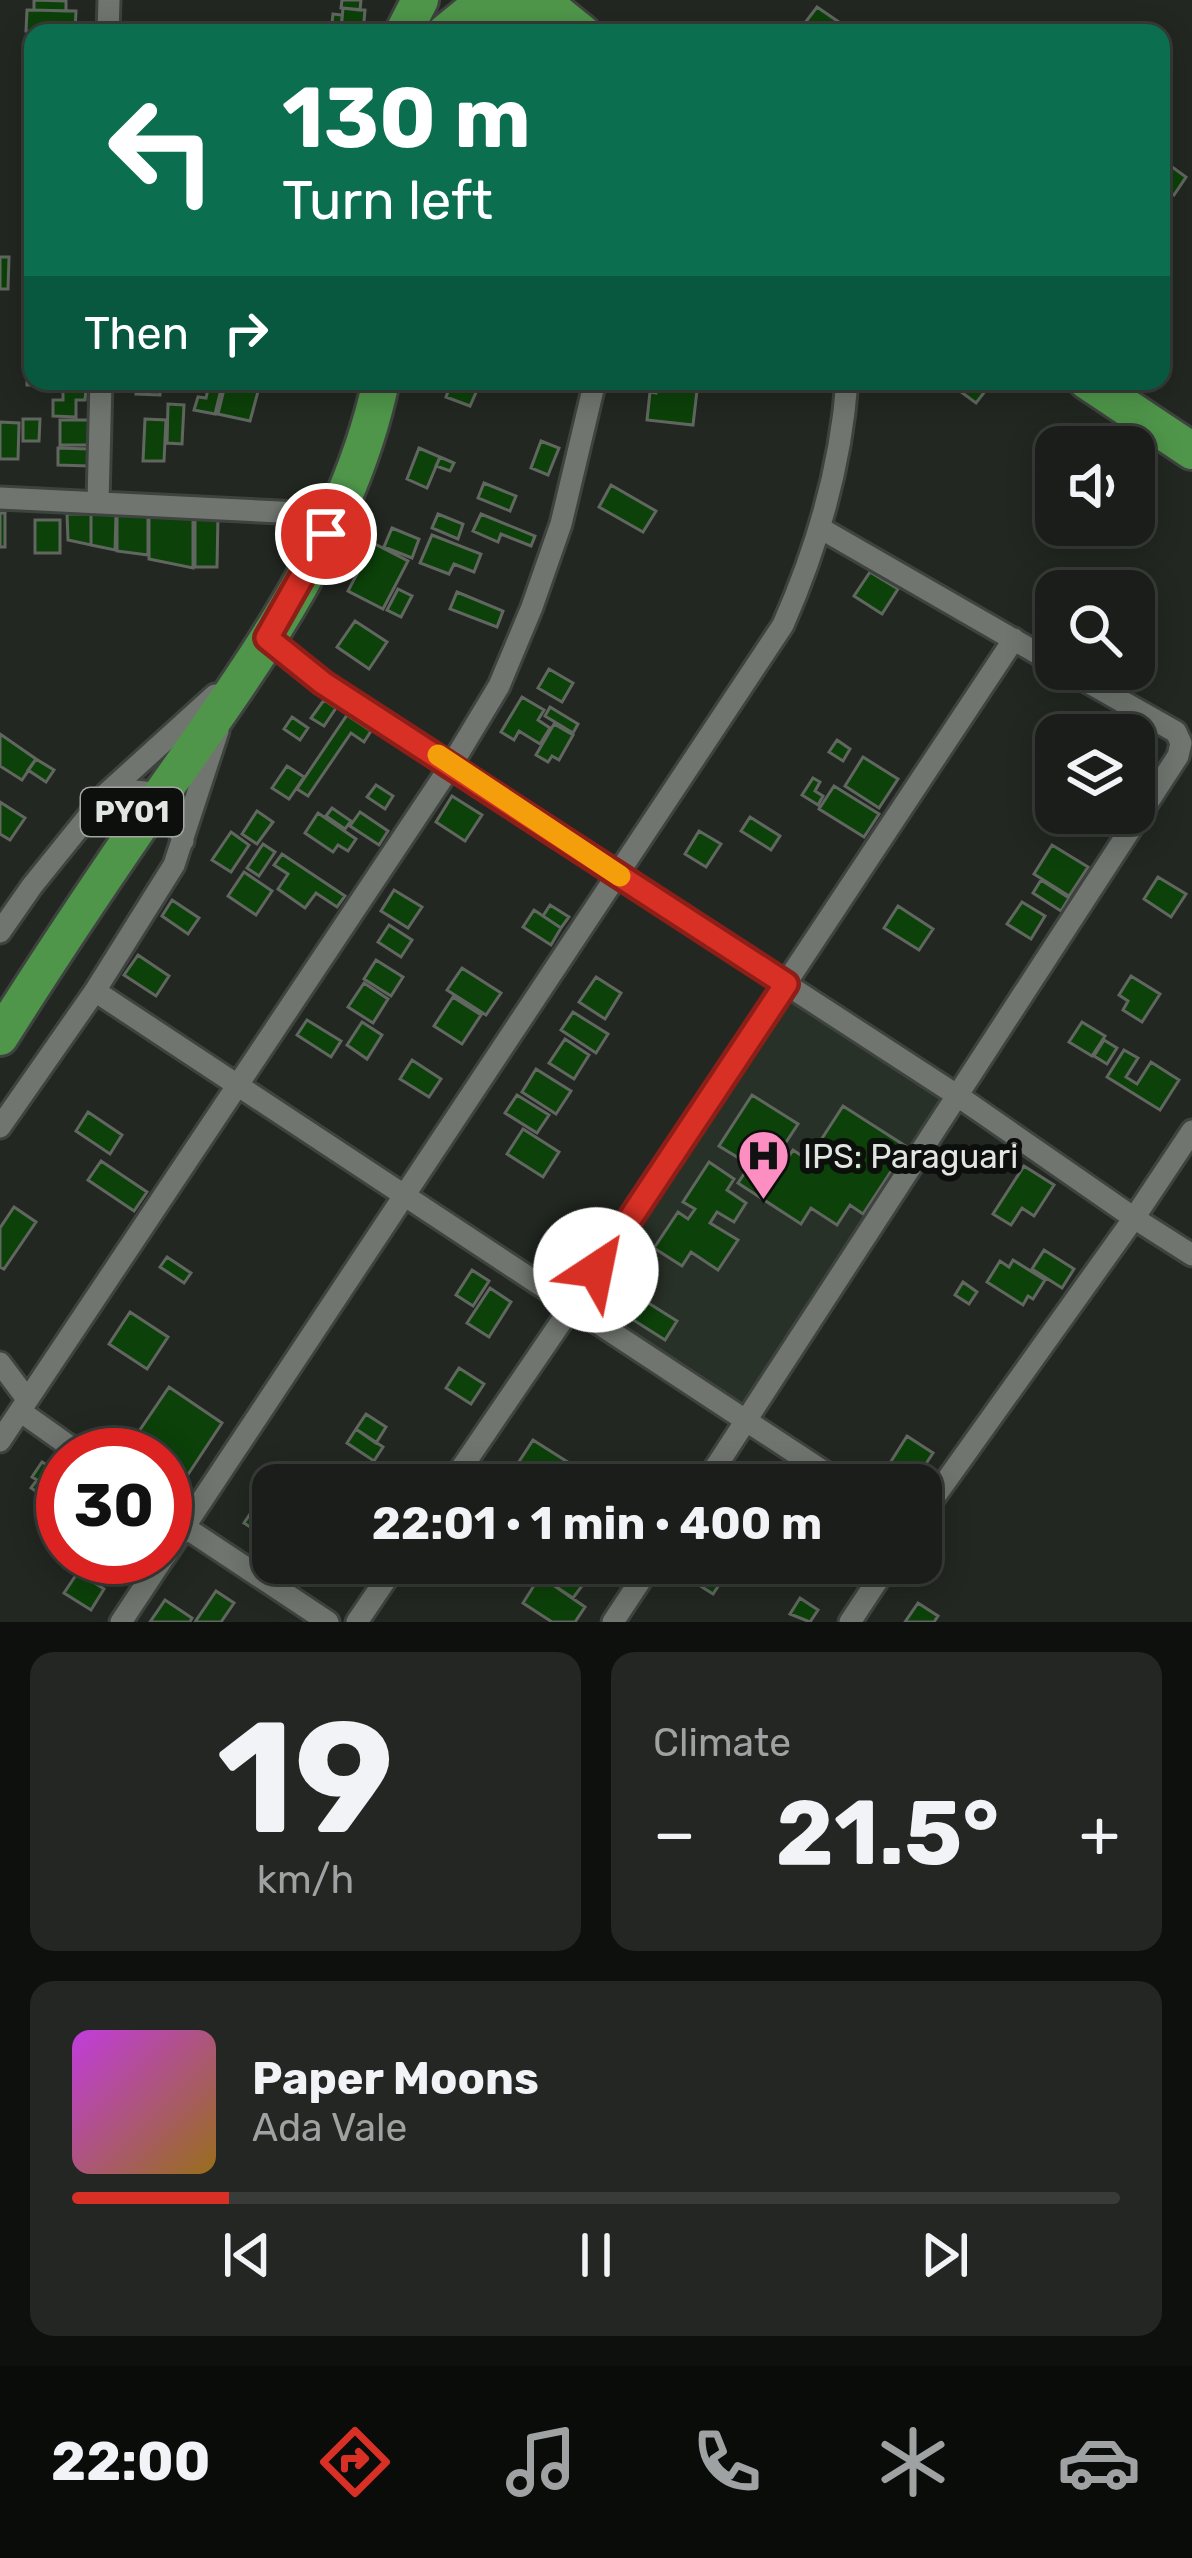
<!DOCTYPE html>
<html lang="en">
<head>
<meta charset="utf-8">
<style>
	body { margin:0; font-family:Rubik,sans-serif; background:#232622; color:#f1f3f6; height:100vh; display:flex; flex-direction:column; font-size:45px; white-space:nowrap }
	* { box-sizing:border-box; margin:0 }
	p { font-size:39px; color:#9fa2a2 }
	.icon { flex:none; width:66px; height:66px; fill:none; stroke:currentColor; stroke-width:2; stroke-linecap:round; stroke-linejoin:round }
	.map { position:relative; height:1622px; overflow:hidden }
	.drawer { display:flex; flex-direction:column; gap:30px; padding:30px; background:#0e100e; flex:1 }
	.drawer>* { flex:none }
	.hud { position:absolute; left:24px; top:24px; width:1146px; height:366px; border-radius:24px; box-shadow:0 6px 30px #0003,0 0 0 3px #383b38; background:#0b6e4f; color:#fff; overflow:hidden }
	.controls { position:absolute; left:1035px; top:426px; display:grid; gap:24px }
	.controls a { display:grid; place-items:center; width:120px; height:120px; border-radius:24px; background:#1a1d19; box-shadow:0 6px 30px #0003,0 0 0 3px #383b38; font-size:60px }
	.speed { position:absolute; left:36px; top:1428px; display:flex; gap:24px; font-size:60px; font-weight:700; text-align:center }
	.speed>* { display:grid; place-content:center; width:156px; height:156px; border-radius:50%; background:#1a1d19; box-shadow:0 6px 30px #0003,0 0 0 3px #383b38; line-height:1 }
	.speed .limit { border:18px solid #d22; background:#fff; color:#111 }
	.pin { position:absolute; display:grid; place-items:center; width:102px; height:102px; color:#fff; margin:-51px; border:6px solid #fff; border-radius:50%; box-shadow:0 3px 12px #0007 }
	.me { position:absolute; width:132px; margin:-66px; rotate:34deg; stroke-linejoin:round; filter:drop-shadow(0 0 9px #0008) }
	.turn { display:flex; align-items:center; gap:42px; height:252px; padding:0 60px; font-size:54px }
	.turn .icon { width:156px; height:156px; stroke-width:2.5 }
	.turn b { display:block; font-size:84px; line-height:102px }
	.then { display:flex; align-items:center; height:114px; padding:0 60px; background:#0003; gap:24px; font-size:45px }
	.big { font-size:90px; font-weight:700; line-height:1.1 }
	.drawer .widget { flex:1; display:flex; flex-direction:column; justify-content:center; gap:18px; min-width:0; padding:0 42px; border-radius:24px; background:#232622 }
	.drawer .dial { align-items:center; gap:0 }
	.dial b { font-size:156px; line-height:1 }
	.song { display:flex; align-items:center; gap:36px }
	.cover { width:144px; height:144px; border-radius:18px; background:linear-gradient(135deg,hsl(290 70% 55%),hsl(40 70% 35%)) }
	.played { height:12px; border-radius:6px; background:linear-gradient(90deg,#d93025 15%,#383b38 15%) }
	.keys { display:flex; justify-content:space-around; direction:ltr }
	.heat { display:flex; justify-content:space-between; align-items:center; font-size:66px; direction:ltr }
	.drawer .tiles { flex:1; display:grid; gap:30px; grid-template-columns:1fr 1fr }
	.widget:last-child { grid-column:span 2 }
	.trip { position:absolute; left:252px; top:1464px; width:690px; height:120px; border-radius:24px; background:#1a1d19; box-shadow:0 6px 30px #0003,0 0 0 3px #383b38; font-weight:700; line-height:120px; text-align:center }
	.tab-bar { display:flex; height:192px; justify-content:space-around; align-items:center; background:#0a0c0a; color:#9fa2a2 }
	.tab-bar .icon { width:84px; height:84px }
	.tab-bar .current { color:#d93025 }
	.tab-bar b { font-size:54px; color:#f1f3f6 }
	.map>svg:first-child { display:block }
	.built { fill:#283127 }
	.building { fill:#0c4109; stroke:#616760; stroke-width:3 }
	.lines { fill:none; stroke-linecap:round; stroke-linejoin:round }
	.minor-casing { stroke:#3f433f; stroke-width:27 }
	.trunk-casing { stroke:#3f433f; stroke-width:42 }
	.minor { stroke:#70766f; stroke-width:21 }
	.trunk { stroke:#4f964a; stroke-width:36 }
	.route-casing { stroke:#8d1f18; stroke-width:30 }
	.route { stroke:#d93025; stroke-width:21 }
	.slow { stroke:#f59e0b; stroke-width:21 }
	.labels { text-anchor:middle; stroke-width:12; stroke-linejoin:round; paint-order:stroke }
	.shield { fill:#0d0f0c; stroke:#a2a6a2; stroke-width:3 }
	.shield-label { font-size:30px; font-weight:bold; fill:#e2e6e2 }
	.poi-label { font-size:33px; fill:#e2e6e2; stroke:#0d0f0c; text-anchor:start }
</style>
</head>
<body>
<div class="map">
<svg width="1192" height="1622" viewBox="0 0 1192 1622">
	<rect width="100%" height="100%" fill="#222721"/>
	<!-- built -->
	<path class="built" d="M 788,1000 L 942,1100 L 744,1404 L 583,1303 Z"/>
	<!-- building -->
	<path class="building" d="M 34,0 L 66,1 L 66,11 L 34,10 Z
		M 342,0 L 361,0 L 360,10 L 341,8 Z
		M 817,7 L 855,33 L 818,33 L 804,24 Z
		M 343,8 L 365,10 L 363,33 L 341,32 Z
		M 27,10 L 76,11 L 75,32 L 26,31 Z
		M 333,14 L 342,15 L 341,32 L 331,31 Z
		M 23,81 L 33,81 L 33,97 L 23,97 Z
		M 1168,164 L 1186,177 L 1174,195 L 1161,187 L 1161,175 Z
		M 0,257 L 9,257 L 8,289 L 0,289 Z
		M 27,363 L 33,363 L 33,381 L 73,381 L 73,385 L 27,385 Z
		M 137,381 L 160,381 L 160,395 L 136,394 Z
		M 210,381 L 223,381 L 215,414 L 194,410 L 198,397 L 206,398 Z
		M 226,381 L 259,388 L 250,421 L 218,414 Z
		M 452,381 L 481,381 L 470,406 L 446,397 Z
		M 657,381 L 698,382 L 693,425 L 647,420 L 650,392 L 656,393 Z
		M 957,381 L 993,381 L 976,403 L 953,386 Z
		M 63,388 L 86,388 L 85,400 L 76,400 L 76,417 L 53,416 L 53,400 L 63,400 Z
		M 168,404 L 184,405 L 182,444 L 167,443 Z
		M 23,419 L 40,419 L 39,441 L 23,441 Z
		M 145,419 L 166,420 L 164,461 L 143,461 Z
		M 60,420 L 89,420 L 88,445 L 60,445 Z
		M 0,422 L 19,423 L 18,459 L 0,459 Z
		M 541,441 L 559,448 L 548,475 L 531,468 Z
		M 58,448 L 89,449 L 89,466 L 58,465 Z
		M 419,448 L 440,457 L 427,488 L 407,479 Z
		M 440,457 L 454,463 L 450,471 L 436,466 Z
		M 484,483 L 516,496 L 510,511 L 478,498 Z
		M 611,485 L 656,511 L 643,532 L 599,507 Z
		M 0,513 L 5,513 L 5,547 L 0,547 Z
		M 67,514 L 91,514 L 91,545 L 68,540 Z
		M 91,514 L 116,514 L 115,550 L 91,545 Z
		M 117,514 L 148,514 L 148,555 L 117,551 Z
		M 149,514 L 193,514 L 193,568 L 149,559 Z
		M 195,514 L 218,514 L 217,567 L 195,567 Z
		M 438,514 L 463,524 L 458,539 L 432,528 Z
		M 481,514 L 535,536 L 531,546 L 501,534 L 498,542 L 473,531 Z
		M 35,520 L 60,520 L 60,553 L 35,553 Z
		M 392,528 L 419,539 L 412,558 L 384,547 Z
		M 432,535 L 481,554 L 474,572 L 454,564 L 449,574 L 420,563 Z
		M 373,543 L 408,561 L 383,609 L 348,591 Z
		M 870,572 L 898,589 L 882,614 L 854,596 Z
		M 398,589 L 412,596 L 401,617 L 387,610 Z
		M 457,592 L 503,611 L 497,627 L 450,609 Z
		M 355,621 L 387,642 L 369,669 L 337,647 Z
		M 549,669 L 573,683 L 562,702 L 538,688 Z
		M 522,697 L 544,710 L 538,720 L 550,728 L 540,744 L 519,731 L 514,740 L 501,732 Z
		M 324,700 L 336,708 L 324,726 L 311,718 Z
		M 550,707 L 578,724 L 573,733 L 545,716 Z
		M 347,715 L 371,731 L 364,742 L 351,733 L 308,796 L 297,789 Z
		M 292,717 L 308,728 L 300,740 L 284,729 Z
		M 554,724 L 573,735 L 559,760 L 552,756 L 548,762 L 536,755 Z
		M 0,734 L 36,759 L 22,780 L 0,766 Z
		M 837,740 L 850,749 L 843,761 L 829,752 Z
		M 863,757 L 898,779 L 879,808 L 845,786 Z
		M 36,759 L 54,770 L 46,782 L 28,770 Z
		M 287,766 L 304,777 L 289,799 L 272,788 Z
		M 813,778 L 820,782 L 815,791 L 823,796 L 818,805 L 802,795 Z
		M 376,785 L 393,796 L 385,809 L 367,797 Z
		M 834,786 L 879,814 L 864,837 L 819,809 Z
		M 452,796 L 482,815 L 465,841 L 436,822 Z
		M 0,802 L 25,818 L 10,840 L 0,834 Z
		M 332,808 L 351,821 L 345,829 L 326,816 Z
		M 257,811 L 273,822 L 257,844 L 242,834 Z
		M 360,812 L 388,831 L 379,845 L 350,826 Z
		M 318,813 L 356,839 L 348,851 L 338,845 L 333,852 L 305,833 Z
		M 750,817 L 780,836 L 771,850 L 741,831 Z
		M 699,831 L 721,844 L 706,867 L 685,854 Z
		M 231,832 L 249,845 L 231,872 L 212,860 Z
		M 263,844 L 275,852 L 259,876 L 247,868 Z
		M 1052,845 L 1088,867 L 1069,896 L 1034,874 Z
		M 282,854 L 345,896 L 337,907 L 316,893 L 305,908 L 278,889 L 288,874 L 274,865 Z
		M 244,872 L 272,891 L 256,915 L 228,896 Z
		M 1158,877 L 1186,894 L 1171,917 L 1144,899 Z
		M 1041,880 L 1069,898 L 1061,911 L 1033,893 Z
		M 394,890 L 422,907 L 408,928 L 381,911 Z
		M 172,900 L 199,918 L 188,934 L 162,916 Z
		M 1022,902 L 1045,916 L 1031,939 L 1007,924 Z
		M 550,905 L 569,917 L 561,928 L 543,916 Z
		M 898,906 L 933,929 L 919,950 L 884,928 Z
		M 534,910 L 561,928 L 551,945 L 523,927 Z
		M 389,925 L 412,940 L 401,957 L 378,942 Z
		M 138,955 L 169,976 L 156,996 L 124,975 Z
		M 376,960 L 403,977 L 391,996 L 364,979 Z
		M 462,968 L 501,993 L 486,1015 L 447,990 Z
		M 1131,976 L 1160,994 L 1142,1022 L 1123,1010 L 1128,1001 L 1119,995 Z
		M 596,977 L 621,993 L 605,1019 L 579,1002 Z
		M 364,983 L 388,999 L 373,1023 L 348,1007 Z
		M 453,997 L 481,1015 L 462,1044 L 434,1026 Z
		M 573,1012 L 608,1034 L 596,1053 L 561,1030 Z
		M 307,1020 L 341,1041 L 331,1057 L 297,1035 Z
		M 362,1022 L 382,1035 L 367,1059 L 347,1045 Z
		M 1082,1022 L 1105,1036 L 1092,1056 L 1069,1042 Z
		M 565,1039 L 589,1055 L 574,1079 L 549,1063 Z
		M 1104,1040 L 1117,1048 L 1107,1064 L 1094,1056 Z
		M 1124,1050 L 1138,1058 L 1126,1077 L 1137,1084 L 1151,1062 L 1179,1080 L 1160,1110 L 1107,1077 Z
		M 412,1060 L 441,1079 L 429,1097 L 400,1079 Z
		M 536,1069 L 571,1091 L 556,1114 L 522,1092 Z
		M 517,1095 L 549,1115 L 537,1133 L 505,1113 Z
		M 752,1095 L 798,1124 L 775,1159 L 784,1164 L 793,1150 L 808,1160 L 843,1106 L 907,1147 L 863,1214 L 850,1205 L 837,1225 L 811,1208 L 801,1224 L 738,1183 L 750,1165 L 719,1146 Z
		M 88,1112 L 122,1135 L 110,1154 L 76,1131 Z
		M 523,1129 L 559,1152 L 543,1177 L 507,1154 Z
		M 101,1161 L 147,1192 L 134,1211 L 88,1180 Z
		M 709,1162 L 734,1179 L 727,1190 L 746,1203 L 734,1222 L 717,1212 L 710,1223 L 738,1240 L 718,1270 L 691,1252 L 682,1266 L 654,1248 L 678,1212 L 688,1219 L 695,1209 L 683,1202 Z
		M 1024,1166 L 1054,1185 L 1034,1216 L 1022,1208 L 1011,1225 L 993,1214 Z
		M 14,1207 L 36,1222 L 4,1269 L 0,1267 L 0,1228 Z
		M 1044,1250 L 1074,1269 L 1062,1288 L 1032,1269 Z
		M 167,1257 L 191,1273 L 184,1283 L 160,1267 Z
		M 1013,1260 L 1045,1280 L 1033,1299 L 1028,1296 L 1023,1305 L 987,1282 L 1000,1261 L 1009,1267 Z
		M 641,1265 L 657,1275 L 642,1299 L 677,1321 L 665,1340 L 613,1307 Z
		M 472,1270 L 489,1281 L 473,1306 L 456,1295 Z
		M 963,1282 L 977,1292 L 969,1304 L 955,1295 Z
		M 490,1288 L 511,1302 L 489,1337 L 467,1323 Z
		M 130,1312 L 168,1337 L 147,1369 L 109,1344 Z
		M 459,1368 L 484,1384 L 471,1404 L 446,1388 Z
		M 169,1387 L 222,1423 L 187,1476 L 165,1461 L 165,1455 L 148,1455 L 150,1451 L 133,1440 Z
		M 366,1414 L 386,1427 L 376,1443 L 356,1429 Z
		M 356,1429 L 383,1447 L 374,1461 L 347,1443 Z
		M 907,1436 L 933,1453 L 912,1485 L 892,1477 L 898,1468 L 890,1463 Z
		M 533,1440 L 585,1473 L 577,1485 L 529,1485 L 511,1474 Z
		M 52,1458 L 63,1465 L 63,1495 L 56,1505 L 31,1488 L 37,1480 L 32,1477 L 42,1462 L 47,1465 Z
		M 256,1505 L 273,1517 L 273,1528 L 267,1538 L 244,1523 Z
		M 98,1557 L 121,1560 L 108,1580 L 90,1569 Z
		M 582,1563 L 620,1563 L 609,1580 Z
		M 698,1563 L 705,1563 L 725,1576 L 713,1594 L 688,1578 Z
		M 797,1563 L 818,1563 L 810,1574 Z
		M 557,1570 L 582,1586 L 573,1598 L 549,1582 Z
		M 78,1572 L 104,1589 L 91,1610 L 64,1593 Z
		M 540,1576 L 585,1607 L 575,1622 L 552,1622 L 523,1603 Z
		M 216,1591 L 234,1603 L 221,1622 L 195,1622 Z
		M 800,1598 L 818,1610 L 810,1622 L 790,1614 Z
		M 165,1600 L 192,1618 L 190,1622 L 150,1622 Z
		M 918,1603 L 938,1616 L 934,1622 L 905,1622 Z"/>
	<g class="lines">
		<defs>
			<path id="minor" d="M 108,33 L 109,0
				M 0,498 L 319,514
				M 98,502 L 101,381
				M 820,528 L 1056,664
				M 267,639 L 323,683 L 958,1096 L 1134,1218 L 921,1516
				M 107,793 C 158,788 165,791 183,841
				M 0,932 L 32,886 L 107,793 L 215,695
				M 95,991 L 572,1306 L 450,1485
				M 0,1127 L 95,991 L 174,865 L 218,731
				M 1192,1131 L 1134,1218 L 1192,1255
				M 0,1363 L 27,1399
				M 20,1411 L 82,1455
				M 0,1441 L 452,764 L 499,686 L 532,607 L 561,524 L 595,381
				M 704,1485 L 1178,756 L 1181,743 L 1176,732 L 1065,669
				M 844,1485 L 572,1306 L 1014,639
				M 165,1514 L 328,1622
				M 165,1556 L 783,625 C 817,548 841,466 847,381
				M 121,1622 L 164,1557
				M 357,1622 L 397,1563
				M 613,1622 L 652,1563
				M 850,1622 L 889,1563"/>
			<path id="trunk" d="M 541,0 L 582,33
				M 403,33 L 420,0
				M 445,33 L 467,15 L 540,18
				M 1087,381 L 1192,451
				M 0,1037 C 51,956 104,877 158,799 C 248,671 348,538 381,381"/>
		</defs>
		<!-- minor casing -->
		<use href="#minor" class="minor-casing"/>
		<!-- trunk casing -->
		<use href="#trunk" class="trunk-casing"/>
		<!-- minor -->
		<use href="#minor" class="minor"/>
		<!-- trunk -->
		<use href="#trunk" class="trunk"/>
	</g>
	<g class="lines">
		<defs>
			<path id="route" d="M 326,534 L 267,638 L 323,683 L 786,984 L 596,1270"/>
		</defs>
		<!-- route casing -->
		<use href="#route" class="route-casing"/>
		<!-- route -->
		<use href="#route" class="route"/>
		<!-- slow -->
		<path class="slow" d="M 438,755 L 620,876"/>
	</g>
	<!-- icons -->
	<defs>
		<symbol id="hospital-pin" viewBox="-11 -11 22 30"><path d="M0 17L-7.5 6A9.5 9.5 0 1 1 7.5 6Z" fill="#fd8ec1" stroke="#0d0f0c"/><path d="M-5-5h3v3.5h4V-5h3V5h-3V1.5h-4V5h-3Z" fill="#111"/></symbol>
	</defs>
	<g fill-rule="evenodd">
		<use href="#hospital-pin" x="734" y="1126" width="59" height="81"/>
	</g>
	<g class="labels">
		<!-- shield labels -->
		<rect class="shield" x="81" y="788" width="102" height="48" rx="9"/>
		<g class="shield-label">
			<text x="132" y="822">PY01</text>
		</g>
		<!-- poi labels -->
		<g class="poi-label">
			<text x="803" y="1168">IPS: Paraguari</text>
		</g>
	</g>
</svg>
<div class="controls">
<a><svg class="icon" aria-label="sound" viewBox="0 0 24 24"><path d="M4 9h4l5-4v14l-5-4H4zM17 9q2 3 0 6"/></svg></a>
<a><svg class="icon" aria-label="search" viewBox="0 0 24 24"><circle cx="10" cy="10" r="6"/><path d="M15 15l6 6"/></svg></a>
<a><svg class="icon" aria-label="layers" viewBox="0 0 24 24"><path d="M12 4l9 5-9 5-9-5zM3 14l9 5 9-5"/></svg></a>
</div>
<div class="speed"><div class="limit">30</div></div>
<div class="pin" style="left:326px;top:534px;background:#d93025"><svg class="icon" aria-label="arrive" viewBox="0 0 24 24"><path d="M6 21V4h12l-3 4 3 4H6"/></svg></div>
<svg class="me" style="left:596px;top:1270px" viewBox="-20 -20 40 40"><circle r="19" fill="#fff"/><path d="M0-13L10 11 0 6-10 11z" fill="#d93025"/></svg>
<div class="trip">22:01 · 1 min · 400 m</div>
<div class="hud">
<div class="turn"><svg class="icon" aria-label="left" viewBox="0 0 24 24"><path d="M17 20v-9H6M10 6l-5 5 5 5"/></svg><div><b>130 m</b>Turn left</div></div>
<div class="then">Then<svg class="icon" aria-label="right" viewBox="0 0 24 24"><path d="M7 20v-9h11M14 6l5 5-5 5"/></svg></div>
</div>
</div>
<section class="drawer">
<div class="tiles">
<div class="widget dial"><b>19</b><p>km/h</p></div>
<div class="widget"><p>Climate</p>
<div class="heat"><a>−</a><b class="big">21.5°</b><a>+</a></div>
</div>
<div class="widget">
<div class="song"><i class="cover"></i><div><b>Paper Moons</b><p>Ada Vale</p></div></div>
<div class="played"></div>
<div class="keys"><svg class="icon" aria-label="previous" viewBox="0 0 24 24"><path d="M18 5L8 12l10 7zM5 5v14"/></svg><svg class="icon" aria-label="pause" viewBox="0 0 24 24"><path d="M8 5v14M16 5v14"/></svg><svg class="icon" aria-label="next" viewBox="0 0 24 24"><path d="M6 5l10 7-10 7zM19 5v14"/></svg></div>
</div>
</div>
</section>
<nav class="tab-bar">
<b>22:00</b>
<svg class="icon current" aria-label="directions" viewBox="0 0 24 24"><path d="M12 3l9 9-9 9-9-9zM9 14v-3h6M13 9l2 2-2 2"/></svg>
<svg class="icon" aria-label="music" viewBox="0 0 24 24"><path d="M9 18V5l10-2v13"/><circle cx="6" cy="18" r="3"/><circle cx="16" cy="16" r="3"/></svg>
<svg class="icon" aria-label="phone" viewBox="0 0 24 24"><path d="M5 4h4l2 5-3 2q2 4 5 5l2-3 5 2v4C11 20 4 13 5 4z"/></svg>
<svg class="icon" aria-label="climate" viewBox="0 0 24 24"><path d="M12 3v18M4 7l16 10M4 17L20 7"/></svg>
<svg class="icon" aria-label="car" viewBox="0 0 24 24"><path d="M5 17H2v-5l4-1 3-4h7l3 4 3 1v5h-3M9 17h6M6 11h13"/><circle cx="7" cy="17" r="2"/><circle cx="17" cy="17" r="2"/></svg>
</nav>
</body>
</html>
